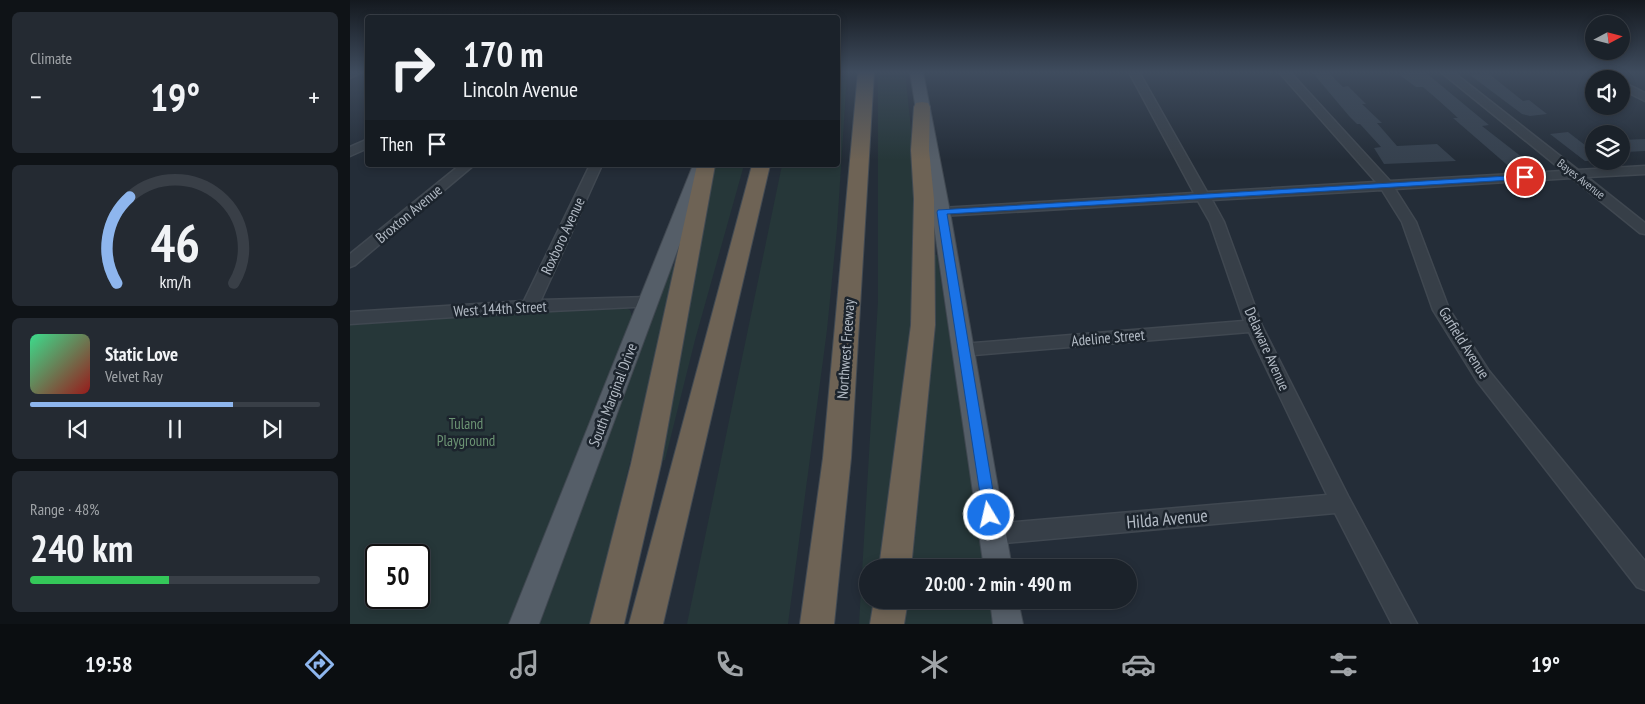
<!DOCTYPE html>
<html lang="en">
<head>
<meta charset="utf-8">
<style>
	body { margin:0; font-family:"PT Sans Narrow",sans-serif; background:#242a32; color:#f1f3f6; height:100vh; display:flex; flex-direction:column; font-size:19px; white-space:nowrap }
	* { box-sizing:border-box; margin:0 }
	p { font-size:16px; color:#a0a4a8 }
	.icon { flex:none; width:28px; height:28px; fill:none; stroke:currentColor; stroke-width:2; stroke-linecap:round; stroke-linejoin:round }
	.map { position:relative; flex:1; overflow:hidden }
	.sheet { display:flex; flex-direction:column; gap:12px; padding:12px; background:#0f1317; width:350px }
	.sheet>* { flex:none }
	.top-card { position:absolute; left:15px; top:15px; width:475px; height:152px; border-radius:5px; box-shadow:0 2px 8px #0003,0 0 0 1px #393f47; background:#1b222a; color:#f1f3f6; overflow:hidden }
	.needle { width:32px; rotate:83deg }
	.fabs { position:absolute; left:1235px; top:15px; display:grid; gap:10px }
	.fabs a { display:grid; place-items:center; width:45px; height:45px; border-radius:50%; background:#1b222a; box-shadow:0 2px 8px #0003,0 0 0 1px #393f47; font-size:25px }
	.speed { position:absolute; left:15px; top:544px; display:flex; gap:10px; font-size:25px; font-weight:700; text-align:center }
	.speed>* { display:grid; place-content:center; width:65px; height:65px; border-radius:50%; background:#1b222a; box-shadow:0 2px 8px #0003,0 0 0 1px #393f47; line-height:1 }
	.speed .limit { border:2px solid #111; border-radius:8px; background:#fff; color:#111 }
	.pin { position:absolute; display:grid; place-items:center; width:42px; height:42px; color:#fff; margin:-21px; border:2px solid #fff; border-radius:50%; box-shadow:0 1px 5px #0007 }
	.me { position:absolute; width:55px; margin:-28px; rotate:351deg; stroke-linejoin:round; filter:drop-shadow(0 0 4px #0008) }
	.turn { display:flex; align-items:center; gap:18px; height:105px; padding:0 15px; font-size:22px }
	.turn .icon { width:65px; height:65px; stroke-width:2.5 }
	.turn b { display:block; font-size:35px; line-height:42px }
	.then { display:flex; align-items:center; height:48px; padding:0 15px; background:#0003; gap:10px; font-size:19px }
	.big { font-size:38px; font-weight:600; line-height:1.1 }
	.sheet .card { flex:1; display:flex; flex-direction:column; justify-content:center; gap:8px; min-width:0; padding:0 18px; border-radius:8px; background:#242a32 }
	.sheet .dial { align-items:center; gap:0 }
	.dial svg { height:130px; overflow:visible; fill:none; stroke:#393f47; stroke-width:7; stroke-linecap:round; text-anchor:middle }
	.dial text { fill:#f1f3f6; stroke:none }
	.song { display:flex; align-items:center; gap:15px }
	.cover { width:60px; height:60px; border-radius:8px; background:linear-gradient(135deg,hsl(150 70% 55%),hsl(0 70% 35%)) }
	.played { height:5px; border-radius:2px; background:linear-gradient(90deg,#8eb6ee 70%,#393f47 70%) }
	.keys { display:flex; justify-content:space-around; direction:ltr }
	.heat { display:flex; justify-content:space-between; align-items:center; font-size:28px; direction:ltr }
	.charge { height:8px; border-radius:4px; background:linear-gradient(90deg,#34c759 48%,#393f47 0) }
	.trip { position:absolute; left:509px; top:559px; width:278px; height:50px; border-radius:25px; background:#1b222a; box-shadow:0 2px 8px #0003,0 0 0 1px #393f47; font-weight:600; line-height:50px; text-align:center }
	.tabs { display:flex; height:80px; justify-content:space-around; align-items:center; background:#0b0e11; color:#a0a4a8 }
	.tabs .icon { width:35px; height:35px }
	.tabs .selected { color:#8eb6ee }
	.tabs b { font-size:22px; color:#f1f3f6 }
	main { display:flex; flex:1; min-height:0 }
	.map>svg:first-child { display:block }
	.green { fill:#263739; fill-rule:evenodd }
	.building { fill:#36414e }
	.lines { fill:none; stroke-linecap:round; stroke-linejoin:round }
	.minor-casing { stroke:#404851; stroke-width:3 }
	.major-casing { stroke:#404851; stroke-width:2 }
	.highway-casing { stroke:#424a53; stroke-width:2 }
	.minor { fill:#373f48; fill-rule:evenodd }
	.major { fill:#555e68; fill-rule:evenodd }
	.highway { fill:#6e6355; fill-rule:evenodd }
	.route { fill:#1a73e8; stroke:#114b97 }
	.labels { text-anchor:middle; stroke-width:5; stroke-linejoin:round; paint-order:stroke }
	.far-street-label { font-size:12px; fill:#b2bac4; stroke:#1c242d }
	.street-label { font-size:15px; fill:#b2bac4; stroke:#1c242d }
	.park-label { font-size:15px; fill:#6b9373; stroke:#1c242d }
	.near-street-label { font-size:18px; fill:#b2bac4; stroke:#1c242d }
</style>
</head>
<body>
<main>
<section class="sheet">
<div class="card"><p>Climate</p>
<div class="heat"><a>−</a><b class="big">19°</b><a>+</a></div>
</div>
<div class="card dial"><svg viewBox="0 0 100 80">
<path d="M14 69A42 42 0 1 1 86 69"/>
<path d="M14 69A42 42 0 0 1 22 16" stroke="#8eb6ee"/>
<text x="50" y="56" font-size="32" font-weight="700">46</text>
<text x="50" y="72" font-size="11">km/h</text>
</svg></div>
<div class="card">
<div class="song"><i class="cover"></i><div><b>Static Love</b><p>Velvet Ray</p></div></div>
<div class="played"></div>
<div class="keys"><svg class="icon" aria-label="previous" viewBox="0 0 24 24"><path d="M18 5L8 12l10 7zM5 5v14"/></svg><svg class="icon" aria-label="pause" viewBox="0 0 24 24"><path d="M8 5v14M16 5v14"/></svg><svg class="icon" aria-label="next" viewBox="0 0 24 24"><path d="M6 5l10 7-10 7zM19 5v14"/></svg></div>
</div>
<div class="card"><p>Range · 48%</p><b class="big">240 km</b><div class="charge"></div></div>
</section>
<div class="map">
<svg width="1295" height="624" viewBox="0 0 1295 624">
	<rect width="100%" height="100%" fill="#242d38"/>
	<!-- green -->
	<path class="green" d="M 528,72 L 555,72 L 562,138 L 568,236 L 565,293 L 533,567 L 518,568 L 518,600 L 528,600 L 524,624 L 509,624 L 528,301 Z
		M 497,74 L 487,229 L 477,330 L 438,624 L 337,624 L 432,165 L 488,165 L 488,75 Z
		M 363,165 L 394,165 L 345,340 L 315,460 L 304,462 Z
		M 581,255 L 587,255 L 635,567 L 555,568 Z
		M 320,267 L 327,267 L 241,624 L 190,624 Z
		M 262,307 L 274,307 L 280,310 L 283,319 L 163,624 L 0,624 L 0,325 ZM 26,555 L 69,555 L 69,598 L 26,598 Z
		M 550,600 L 640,600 L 643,624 L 547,624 Z"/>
	<!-- building -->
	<path class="building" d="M 962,72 L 978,72 L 993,87 L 998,86 L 1016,104 L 1012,104 L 1032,123 L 1027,123 L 1047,146 L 1087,144 L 1106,161 L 1034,164 L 1024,148 L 1031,147 L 1010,124 L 1007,124 L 999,116 Z
		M 1075,72 L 1139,125 L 1132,126 L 1186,168 L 1163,170 L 1103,118 L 1108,118 L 1087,99 L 1073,87 L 1066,87 L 1048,74 Z
		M 1138,73 L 1173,101 L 1179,100 L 1197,114 L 1180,116 L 1172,114 L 1120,75 Z
		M 1218,132 L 1244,152 L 1244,161 L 1235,161 L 1200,134 Z
		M 1295,139 L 1295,151 L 1276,152 L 1271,148 L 1271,140 Z"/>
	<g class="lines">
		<defs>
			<path id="minor" d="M 0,72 L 12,72 L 0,78 Z
				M 779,72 L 789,72 L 857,192 L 1026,182 L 929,72 L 940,72 L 1040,181 L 1213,171 L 1091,72 L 1103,72 L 1228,170 L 1295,166 L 1295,174 L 1237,177 L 1295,223 L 1295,234 L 1290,233 L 1222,178 L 1045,189 L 1066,222 L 1099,309 L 1139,371 L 1295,561 L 1295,590 L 1287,587 L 1127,381 L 1083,310 L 1052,222 L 1032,190 L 862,200 L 874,222 L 912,326 L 998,496 L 1067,624 L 1042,624 L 985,513 L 643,544 L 635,541 L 632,534 L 635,527 L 643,524 L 977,495 L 899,332 L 612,356 L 606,354 L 603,350 L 606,346 L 612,344 L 894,321 L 860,222 L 848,201 L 591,216 L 584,212 L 591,208 L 844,193 Z
				M 1248,72 L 1260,72 L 1268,79 L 1256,79 Z
				M 1271,81 L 1295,93 L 1295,101 L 1271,89 Z
				M 18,139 L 18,148 L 0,156 L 0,147 Z
				M 110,165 L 124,165 L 5,265 L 0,267 L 0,254 Z
				M 240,165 L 252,165 L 191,300 L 299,297 L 305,298 L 307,302 L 305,306 L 180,312 L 0,324 L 0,312 L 174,301 Z"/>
			<path id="major" d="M 560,72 L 573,72 L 600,212 L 662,568 L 634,568 L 582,212 Z
				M 343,165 L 359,165 L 189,624 L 159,624 Z
				M 640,600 L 668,600 L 673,624 L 643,624 Z"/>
			<path id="highway" d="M 508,72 L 524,72 L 501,458 L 484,624 L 450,624 L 473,458 Z
				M 572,102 L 578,103 L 580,107 L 579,150 L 584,199 L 585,325 L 561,568 L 529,568 L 561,325 L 564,199 L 561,150 L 564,107 L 566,103 Z
				M 347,165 L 365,165 L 311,464 L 274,624 L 240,624 L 281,464 Z
				M 402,165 L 420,165 L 313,624 L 279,624 Z
				M 524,600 L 558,600 L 554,624 L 520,624 Z"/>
		</defs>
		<!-- minor casing -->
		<use href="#minor" class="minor-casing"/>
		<!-- major casing -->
		<use href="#major" class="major-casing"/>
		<!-- highway casing -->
		<use href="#highway" class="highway-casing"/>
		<!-- minor -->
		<use href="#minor" class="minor"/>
		<!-- major -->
		<use href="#major" class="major"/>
		<!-- highway -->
		<use href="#highway" class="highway"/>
	</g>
	<!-- sky -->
	<linearGradient id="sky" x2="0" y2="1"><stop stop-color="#14191f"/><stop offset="0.45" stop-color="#3f4c5e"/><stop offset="1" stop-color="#3f4c5e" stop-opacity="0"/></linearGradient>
	<rect width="1295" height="160" fill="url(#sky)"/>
	<!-- route -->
	<path class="route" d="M 1175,175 L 1178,175 L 1178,179 L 597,214 L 647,515 L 645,520 L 639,522 L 634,520 L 587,212 L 588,210 Z"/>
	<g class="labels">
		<!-- far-street labels -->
		<g class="far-street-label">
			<text transform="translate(1231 179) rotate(38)" y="4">Bayes Avenue</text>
		</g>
		<!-- street labels -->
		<g class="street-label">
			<text transform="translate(59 214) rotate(-40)" y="5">Broxton Avenue</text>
			<text transform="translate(213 236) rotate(-65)" y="5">Roxboro Avenue</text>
			<text transform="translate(150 309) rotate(-3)" y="5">West 144th Street</text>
			<text transform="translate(758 338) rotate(-5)" y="5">Adeline Street</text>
			<text transform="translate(1114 343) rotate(58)" y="5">Garfield Avenue</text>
			<text transform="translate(496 349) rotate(-86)" y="5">Northwest Freeway</text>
			<text transform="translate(917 349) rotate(66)" y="5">Delaware Avenue</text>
			<text transform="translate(263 395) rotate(-69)" y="5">South Marginal Drive</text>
		</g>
		<!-- park labels -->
		<g class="park-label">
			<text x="116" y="429">Tuland<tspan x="116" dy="17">Playground</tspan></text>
		</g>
		<!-- near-street labels -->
		<g class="near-street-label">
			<text transform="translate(817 519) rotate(-5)" y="6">Hilda Avenue</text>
		</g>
	</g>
</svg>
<div class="fabs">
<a><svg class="needle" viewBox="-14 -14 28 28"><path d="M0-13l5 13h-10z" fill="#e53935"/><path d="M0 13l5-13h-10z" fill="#a0a4a8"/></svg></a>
<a><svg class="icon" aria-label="sound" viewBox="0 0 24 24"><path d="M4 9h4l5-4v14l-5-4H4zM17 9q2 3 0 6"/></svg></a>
<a><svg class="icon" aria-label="layers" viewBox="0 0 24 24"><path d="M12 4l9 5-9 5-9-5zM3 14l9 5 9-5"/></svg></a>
</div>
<div class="speed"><div class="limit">50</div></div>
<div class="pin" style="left:1175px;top:177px;background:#d93025"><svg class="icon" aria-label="arrive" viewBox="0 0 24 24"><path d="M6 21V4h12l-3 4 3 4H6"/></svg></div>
<svg class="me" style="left:639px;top:515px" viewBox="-20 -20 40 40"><circle r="17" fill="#1a73e8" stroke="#fff" stroke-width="3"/><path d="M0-11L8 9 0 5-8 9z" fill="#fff"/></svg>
<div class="trip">20:00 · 2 min · 490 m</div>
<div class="top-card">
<div class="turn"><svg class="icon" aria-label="right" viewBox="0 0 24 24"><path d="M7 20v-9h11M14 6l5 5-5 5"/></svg><div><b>170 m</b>Lincoln Avenue</div></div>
<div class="then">Then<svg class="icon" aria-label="arrive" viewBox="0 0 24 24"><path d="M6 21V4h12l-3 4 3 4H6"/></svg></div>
</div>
</div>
</main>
<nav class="tabs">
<b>19:58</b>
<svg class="icon selected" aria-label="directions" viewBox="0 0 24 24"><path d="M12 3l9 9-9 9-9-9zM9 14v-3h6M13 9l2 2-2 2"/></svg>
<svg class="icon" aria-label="music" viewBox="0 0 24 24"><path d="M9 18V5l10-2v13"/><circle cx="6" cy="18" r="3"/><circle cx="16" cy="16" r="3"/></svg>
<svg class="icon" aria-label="phone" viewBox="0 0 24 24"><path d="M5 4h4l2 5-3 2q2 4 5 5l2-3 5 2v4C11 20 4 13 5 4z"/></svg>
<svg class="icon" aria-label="climate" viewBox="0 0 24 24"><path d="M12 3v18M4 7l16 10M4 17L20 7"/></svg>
<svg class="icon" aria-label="car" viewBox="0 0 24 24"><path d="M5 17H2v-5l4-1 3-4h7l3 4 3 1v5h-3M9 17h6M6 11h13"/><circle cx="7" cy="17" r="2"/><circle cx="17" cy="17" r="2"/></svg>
<svg class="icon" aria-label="filters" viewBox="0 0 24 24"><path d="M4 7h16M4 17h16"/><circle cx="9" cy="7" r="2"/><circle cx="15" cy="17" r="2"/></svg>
<b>19°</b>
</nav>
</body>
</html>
